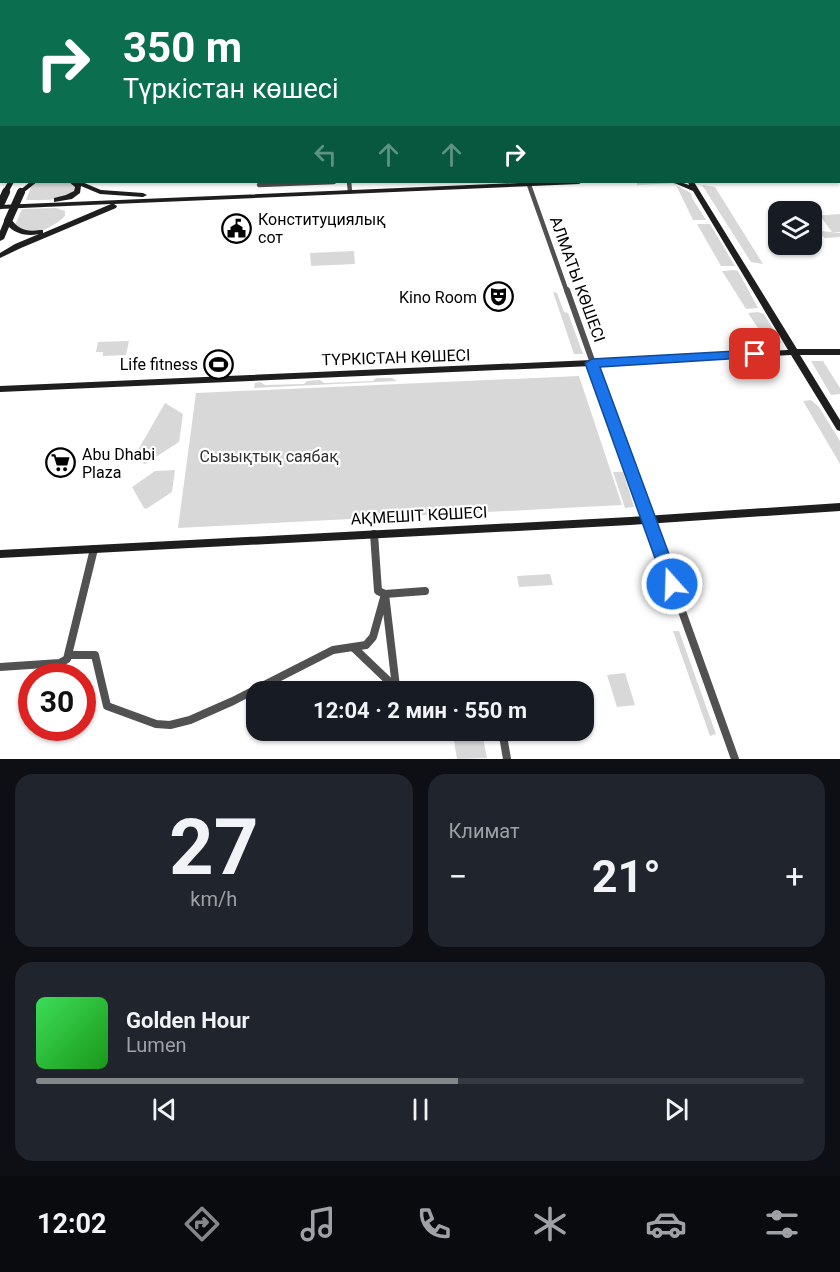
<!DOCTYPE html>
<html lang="ru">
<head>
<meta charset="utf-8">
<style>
	body { margin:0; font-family:Roboto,sans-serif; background:#20242c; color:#f1f3f6; height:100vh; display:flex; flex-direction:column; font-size:22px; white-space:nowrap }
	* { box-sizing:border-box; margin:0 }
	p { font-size:20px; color:#9ea1a6 }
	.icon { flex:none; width:33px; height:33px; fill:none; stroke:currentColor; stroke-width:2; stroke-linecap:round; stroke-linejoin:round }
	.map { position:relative; height:759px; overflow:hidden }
	.details { display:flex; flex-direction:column; gap:15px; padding:15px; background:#0d0f14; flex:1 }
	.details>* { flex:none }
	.guide { position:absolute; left:0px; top:0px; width:840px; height:183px; box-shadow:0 2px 4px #0004; background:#0b6e4f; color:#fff; overflow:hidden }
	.controls { position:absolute; left:768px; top:201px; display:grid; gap:12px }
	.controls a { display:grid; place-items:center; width:54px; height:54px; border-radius:12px; background:#171b24; box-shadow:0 2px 4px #0004; font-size:30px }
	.speed { position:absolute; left:18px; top:663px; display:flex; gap:12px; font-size:30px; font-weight:700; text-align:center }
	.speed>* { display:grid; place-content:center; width:78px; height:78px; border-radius:50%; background:#171b24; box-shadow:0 2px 4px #0004; line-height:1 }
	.speed .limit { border:9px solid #d22; background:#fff; color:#111 }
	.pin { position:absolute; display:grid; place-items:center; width:51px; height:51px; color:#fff; margin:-26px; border-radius:12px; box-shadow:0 3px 9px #0006 }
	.me { position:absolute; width:66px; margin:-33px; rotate:340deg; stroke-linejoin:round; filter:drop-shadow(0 0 4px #0008) }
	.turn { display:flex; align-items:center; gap:21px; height:126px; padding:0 24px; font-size:27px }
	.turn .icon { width:78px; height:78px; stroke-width:2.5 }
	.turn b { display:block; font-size:42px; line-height:51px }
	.lanes { display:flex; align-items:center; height:57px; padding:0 24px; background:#0003; justify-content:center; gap:30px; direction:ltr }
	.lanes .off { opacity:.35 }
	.big { font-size:45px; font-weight:700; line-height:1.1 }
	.details .widget { flex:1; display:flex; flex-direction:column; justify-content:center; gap:9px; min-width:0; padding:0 21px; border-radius:18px; background:#20242c }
	.details .dial { align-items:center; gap:0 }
	.dial b { font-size:78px; line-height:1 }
	.song { display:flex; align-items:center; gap:18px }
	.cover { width:72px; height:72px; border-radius:9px; background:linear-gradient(135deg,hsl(130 70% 55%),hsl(120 70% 35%)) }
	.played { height:6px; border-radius:3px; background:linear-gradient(90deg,#858687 55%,#363941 55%) }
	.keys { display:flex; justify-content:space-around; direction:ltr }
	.heat { display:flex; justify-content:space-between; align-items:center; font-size:33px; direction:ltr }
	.details .tiles { flex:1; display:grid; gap:15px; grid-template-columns:1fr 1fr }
	.widget:last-child { grid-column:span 2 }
	.trip { position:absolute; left:246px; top:681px; width:348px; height:60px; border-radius:18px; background:#171b24; box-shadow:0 2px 4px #0004; font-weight:700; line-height:60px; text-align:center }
	.tab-bar { display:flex; height:96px; justify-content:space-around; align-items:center; background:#090b0e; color:#9ea1a6 }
	.tab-bar .icon { width:42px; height:42px }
	.tab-bar .selected { color:#858687 }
	.tab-bar b { font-size:27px; color:#f1f3f6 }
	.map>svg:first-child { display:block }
	.green { fill:#d8d8d8 }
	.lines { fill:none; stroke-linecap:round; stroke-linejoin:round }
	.street-far3 { stroke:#515151; stroke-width:4 }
	.street-far2 { stroke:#515151; stroke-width:4.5 }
	.street-far1 { stroke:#515151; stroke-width:6 }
	.street { stroke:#515151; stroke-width:8 }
	.secondary { fill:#1e1e1e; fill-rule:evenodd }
	.tram { stroke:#000; stroke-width:1.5 }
	.secondary-bridge { stroke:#1e1e1e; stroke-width:8 }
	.route { fill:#1a73e8; stroke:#114b97; stroke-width:1.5 }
	.labels { text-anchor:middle; stroke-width:4.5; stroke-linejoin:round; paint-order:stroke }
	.poi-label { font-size:16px; fill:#000; stroke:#fff; text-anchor:start }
	.street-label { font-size:16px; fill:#000; stroke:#fff }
	.park-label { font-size:16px; fill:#2f2f2f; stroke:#fff }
</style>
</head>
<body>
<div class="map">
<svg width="840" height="759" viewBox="0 0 840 759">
	<rect width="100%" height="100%" fill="#fff"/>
	<!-- green -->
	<path class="green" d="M 320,0 L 627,0 L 316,2 Z
		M 38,182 L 68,182 L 74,185 L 75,190 C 65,202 41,200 26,200 L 31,187 Z
		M 637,182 L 670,182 L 691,193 L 692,198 L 706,220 L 693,220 L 675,183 L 637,185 Z
		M 702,185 L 715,187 L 763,264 L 751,262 Z
		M 56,208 L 65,211 L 65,216 C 58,224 40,234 29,232 C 25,232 19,227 15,225 L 22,209 Z
		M 840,214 L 840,232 L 832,232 L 821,217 L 814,221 L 814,224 L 822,231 L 840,233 L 840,237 L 825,238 L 812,229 L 812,216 Z
		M 697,224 L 710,224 L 735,266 L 721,266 Z
		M 354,251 L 355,264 L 311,266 L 310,253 Z
		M 734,270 L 738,271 L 758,308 L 746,309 L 722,271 Z
		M 553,292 L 557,293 L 564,312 L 568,313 L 583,354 L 574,354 Z
		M 758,312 L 764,314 L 782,343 L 766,340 L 748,313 Z
		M 129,341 L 126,355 L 103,356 L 103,352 L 96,352 L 98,342 Z
		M 811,361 L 823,361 L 840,388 L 840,394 L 831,395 Z
		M 579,376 L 622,505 L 178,528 L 196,393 Z
		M 376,378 L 392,378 L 397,381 L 254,388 L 255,383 L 260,382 L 265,385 L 304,384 L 307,381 L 320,380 L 324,383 L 373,381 Z
		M 811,400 L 819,407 L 840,441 L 840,464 L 803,401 Z
		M 165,403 L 183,414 L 179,442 L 145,464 L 134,457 Z
		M 175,470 L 172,492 L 146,509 L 144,508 L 132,487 L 155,471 Z
		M 613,472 L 623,472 L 634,507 L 625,508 Z
		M 550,574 L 553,585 L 519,587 L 517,576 Z
		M 673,631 L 679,631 L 716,734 L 710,736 Z
		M 625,673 L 635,705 L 617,707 L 607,675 Z
		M 483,738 L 487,758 L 457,759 L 454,741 Z"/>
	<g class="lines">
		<!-- street-far3 -->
		<path class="street-far3" d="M 311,2 L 316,0
			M 807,2 L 809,0"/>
		<!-- street-far2 -->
		<path class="street-far2" d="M 349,182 L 350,191
			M 528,182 L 567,292
			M 259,185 L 334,182"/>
		<!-- street-far1 -->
		<path class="street-far1" d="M 567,290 L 641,498"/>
		<!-- street -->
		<path class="street" d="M 641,497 L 735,759
			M 354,648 L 400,692
			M 69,655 L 95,655 L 107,706 L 156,724 L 170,725 L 190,720 L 233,701 L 333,650 L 366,645 L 373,637 L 385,594 L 378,591 L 374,534
			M 0,667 L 60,663 L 67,659 L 94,549
			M 396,687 L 385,594 L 425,591
			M 436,730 L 438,733 L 474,730
			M 502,730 L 507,759"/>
		<!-- secondary -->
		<path class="secondary" d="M 94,0 L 100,0 L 99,2 L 94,2 Z
			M 103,0 L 109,0 L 109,2 L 103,2 Z
			M 640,0 L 646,0 L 644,2 L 639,2 Z
			M 838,78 L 840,78 L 840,82 L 838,82 Z
			M 0,164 L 2,164 L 2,168 L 0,168 Z
			M 838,165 L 840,165 L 840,169 L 838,169 Z
			M 0,176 L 2,176 L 2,181 L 0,181 Z
			M 8,182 L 14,182 L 8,193 L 6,194 L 2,192 Z
			M 30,182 L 37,182 L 23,193 L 19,193 L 19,191 Z
			M 69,182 L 82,182 L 101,190 L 143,193 L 147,195 L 143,197 L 100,194 L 81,186 L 80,193 L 72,199 L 54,202 L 54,198 L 66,195 L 74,191 L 75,187 Z
			M 542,182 L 582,182 L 579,184 L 114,204 L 117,206 L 116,208 L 21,248 L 0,258 L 0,253 L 15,244 L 39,234 C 28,236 18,235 9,227 L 4,239 L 0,241 L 0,231 L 5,219 L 11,219 C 19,230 27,232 40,230 L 43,230 L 43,233 L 111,204 L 0,209 L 0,205 Z
			M 672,182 L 680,182 L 689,185 L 688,182 L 694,182 L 797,349 L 840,349 L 840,355 L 800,355 L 840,420 L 840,431 L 837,430 L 791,355 L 592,366 L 0,392 L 0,386 L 592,360 L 788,350 L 693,191 Z
			M 840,503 L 840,511 L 630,525 L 0,558 L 0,550 L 630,517 Z"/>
		<!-- tram -->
		<path class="tram" d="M 0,171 L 2,168"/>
		<!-- secondary-bridge -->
		<path class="secondary-bridge" d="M 0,205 L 6,192
			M 8,221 L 21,192"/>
	</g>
	<!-- route -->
	<path class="route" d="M 755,350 L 760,351 L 762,354 L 760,357 L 600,367 L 680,584 L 678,589 L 672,591 L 666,589 L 585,363 L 592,359 Z"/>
	<!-- icons -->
	<defs>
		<symbol id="civic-ring" viewBox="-11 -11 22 22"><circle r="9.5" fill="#fff" stroke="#000" stroke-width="1.5"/><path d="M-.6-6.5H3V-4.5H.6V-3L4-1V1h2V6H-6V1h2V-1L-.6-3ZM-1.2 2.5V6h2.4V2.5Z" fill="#000"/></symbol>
		<symbol id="theatre-ring" viewBox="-11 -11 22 22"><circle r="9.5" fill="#fff" stroke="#000" stroke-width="1.5"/><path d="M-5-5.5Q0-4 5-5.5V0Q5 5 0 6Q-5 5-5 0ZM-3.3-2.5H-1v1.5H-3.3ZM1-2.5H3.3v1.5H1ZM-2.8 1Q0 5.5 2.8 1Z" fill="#000"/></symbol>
		<symbol id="stadium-ring" viewBox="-11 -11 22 22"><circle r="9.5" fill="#fff" stroke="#000" stroke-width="1.5"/><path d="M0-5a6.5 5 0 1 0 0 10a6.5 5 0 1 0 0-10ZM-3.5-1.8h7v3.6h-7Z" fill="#000"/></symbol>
		<symbol id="supermarket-ring" viewBox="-11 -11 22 22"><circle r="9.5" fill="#fff" stroke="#000" stroke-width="1.5"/><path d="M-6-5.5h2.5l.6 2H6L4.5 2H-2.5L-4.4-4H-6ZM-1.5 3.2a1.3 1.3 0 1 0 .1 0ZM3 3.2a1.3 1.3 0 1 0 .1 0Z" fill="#000"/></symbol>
	</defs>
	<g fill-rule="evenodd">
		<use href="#civic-ring" x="220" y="212" width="33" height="33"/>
		<use href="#theatre-ring" x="482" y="280" width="33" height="33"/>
		<use href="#stadium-ring" x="202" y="348" width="33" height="33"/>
		<use href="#supermarket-ring" x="44" y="446" width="33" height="33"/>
	</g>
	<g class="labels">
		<!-- poi labels -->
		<g class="poi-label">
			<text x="258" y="225">Конституциялық<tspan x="258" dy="18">сот</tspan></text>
			<text x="477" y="303" text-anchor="end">Kino Room</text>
			<text x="198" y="370" text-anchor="end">Life fitness</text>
			<text x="82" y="460">Abu Dhabi<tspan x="82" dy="18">Plaza</tspan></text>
		</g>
		<!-- street labels -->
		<g class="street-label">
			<text transform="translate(578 279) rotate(70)" y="6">АЛМАТЫ КӨШЕСІ</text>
			<text transform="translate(396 357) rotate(-2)" y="6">ТҮРКІСТАН КӨШЕСІ</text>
			<text transform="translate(419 515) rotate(-3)" y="6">АҚМЕШІТ КӨШЕСІ</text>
		</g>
		<!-- park labels -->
		<g class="park-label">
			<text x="269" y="462">Сызықтық саябақ</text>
		</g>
	</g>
</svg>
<div class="controls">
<a><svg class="icon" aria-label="layers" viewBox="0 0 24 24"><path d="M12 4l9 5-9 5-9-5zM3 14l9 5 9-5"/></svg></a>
</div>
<div class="speed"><div class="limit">30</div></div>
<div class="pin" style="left:755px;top:354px;background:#d93025"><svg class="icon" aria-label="arrive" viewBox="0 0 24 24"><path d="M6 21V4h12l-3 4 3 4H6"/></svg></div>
<svg class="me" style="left:672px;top:584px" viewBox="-20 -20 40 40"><circle r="17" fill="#1a73e8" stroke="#fff" stroke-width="3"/><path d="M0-11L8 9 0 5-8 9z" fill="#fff"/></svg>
<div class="trip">12:04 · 2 мин · 550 m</div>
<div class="guide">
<div class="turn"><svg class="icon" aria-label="right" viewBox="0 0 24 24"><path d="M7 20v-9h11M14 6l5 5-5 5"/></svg><div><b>350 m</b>Түркістан көшесі</div></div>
<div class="lanes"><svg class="icon off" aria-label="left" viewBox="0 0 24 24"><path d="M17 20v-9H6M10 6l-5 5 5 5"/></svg><svg class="icon off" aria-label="ahead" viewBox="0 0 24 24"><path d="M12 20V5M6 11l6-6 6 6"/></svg><svg class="icon off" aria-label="ahead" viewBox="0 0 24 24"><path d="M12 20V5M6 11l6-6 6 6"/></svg><svg class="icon" aria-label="right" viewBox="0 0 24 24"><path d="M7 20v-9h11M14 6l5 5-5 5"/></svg></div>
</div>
</div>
<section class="details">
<div class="tiles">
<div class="widget dial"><b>27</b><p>km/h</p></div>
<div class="widget"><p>Климат</p>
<div class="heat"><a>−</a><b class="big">21°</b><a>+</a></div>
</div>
<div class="widget">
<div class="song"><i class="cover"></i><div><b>Golden Hour</b><p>Lumen</p></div></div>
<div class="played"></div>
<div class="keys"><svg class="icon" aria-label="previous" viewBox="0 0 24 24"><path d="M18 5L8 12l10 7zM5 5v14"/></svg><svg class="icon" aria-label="pause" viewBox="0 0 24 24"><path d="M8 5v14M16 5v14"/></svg><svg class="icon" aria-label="next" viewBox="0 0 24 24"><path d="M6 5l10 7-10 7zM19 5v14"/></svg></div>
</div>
</div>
</section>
<nav class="tab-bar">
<b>12:02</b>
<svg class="icon selected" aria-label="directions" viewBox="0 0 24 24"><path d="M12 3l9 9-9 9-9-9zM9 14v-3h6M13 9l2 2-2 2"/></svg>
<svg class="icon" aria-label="music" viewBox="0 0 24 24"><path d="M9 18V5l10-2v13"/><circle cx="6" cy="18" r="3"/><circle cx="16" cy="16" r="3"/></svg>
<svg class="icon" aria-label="phone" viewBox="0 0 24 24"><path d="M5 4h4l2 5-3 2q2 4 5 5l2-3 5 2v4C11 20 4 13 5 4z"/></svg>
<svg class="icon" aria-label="climate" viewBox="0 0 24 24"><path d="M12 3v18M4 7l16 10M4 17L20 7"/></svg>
<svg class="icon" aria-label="car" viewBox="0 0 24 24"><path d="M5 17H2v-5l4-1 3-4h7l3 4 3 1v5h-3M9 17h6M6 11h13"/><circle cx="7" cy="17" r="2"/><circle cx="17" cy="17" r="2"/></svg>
<svg class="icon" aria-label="filters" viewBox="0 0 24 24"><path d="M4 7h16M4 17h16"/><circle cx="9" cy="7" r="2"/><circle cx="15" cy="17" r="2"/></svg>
</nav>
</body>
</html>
